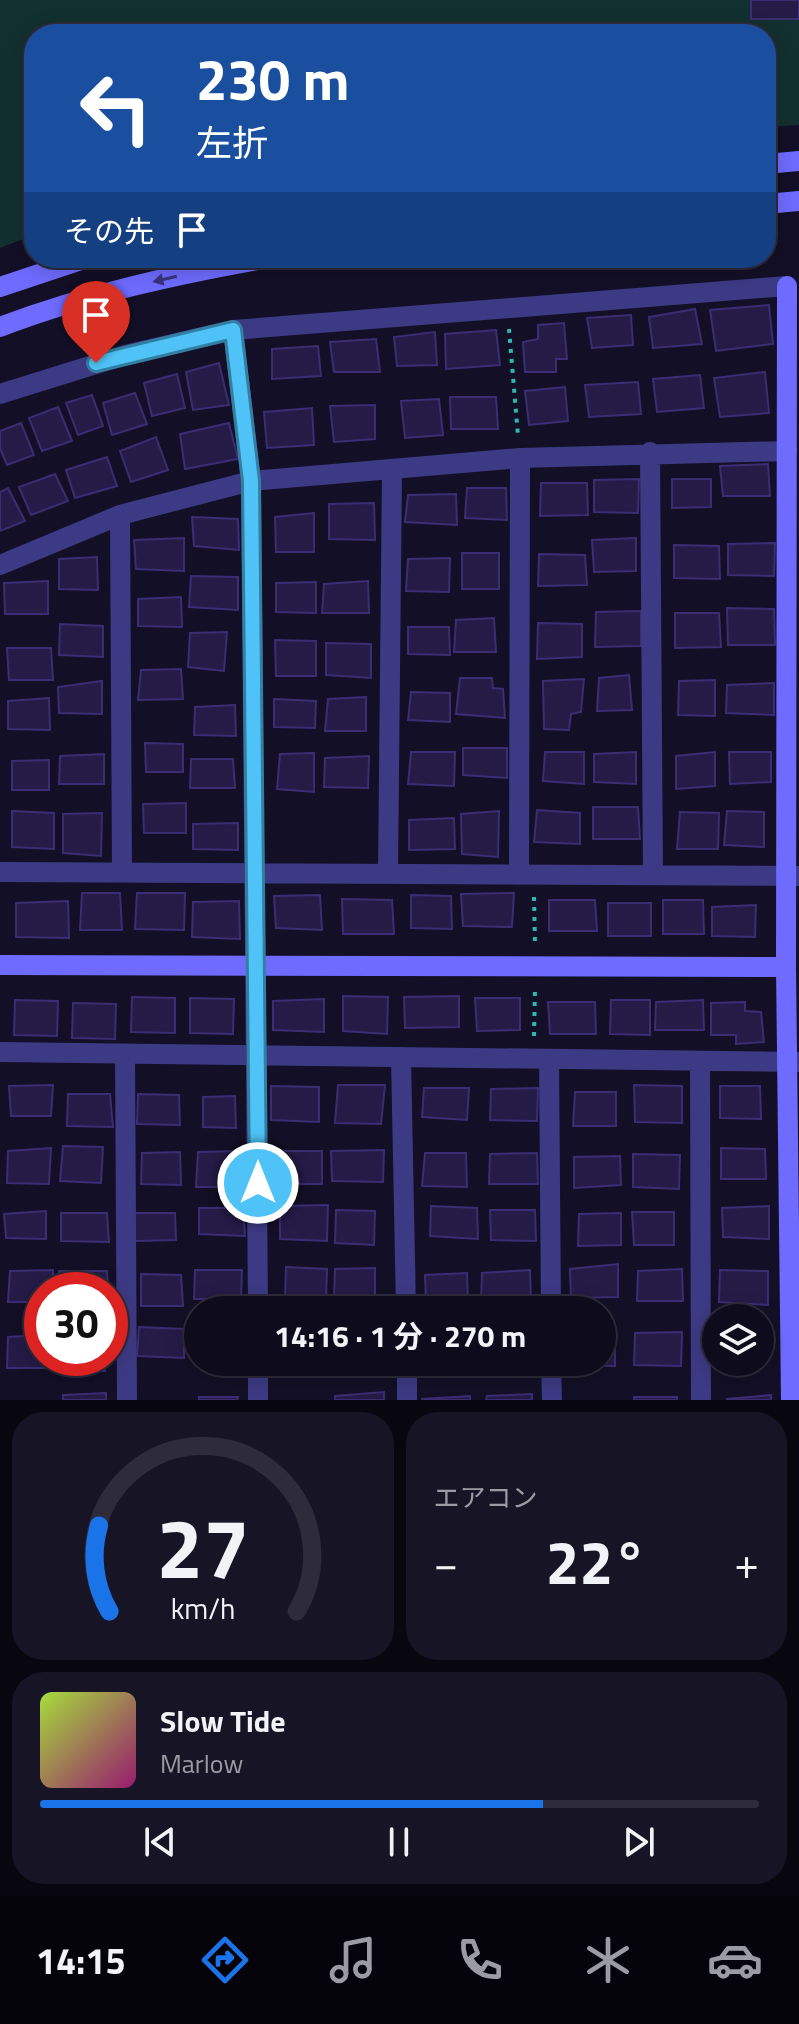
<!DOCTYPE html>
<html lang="ja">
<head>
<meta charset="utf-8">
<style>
	body { margin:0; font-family:"Titillium Web","Noto Sans JP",sans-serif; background:#171425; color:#f1f3f6; height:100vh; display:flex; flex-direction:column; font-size:30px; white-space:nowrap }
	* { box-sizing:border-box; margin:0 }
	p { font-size:26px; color:#9b9ba3 }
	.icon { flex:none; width:44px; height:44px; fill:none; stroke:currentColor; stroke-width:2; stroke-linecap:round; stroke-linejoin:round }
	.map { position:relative; height:1400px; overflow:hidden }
	.side { display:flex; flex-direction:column; gap:12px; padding:12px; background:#08060f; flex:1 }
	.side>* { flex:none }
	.hud { position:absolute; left:24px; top:24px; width:752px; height:244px; border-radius:32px; box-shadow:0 4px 20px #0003,0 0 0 2px #2e2b3b; background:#1a4fa0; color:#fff; overflow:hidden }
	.buttons { position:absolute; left:702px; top:1304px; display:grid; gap:16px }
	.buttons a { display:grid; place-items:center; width:72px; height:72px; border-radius:50%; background:#0e0b1c; box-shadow:0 4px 20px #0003,0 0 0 2px #2e2b3b; font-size:40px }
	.speed { position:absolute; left:24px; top:1272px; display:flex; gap:16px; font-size:40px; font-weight:700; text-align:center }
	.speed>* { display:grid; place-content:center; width:104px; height:104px; border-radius:50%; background:#0e0b1c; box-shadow:0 4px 20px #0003,0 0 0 2px #2e2b3b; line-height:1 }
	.speed .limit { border:12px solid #d22; background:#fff; color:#111 }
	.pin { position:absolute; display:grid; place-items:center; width:68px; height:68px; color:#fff; margin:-82px -34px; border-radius:50% 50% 50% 0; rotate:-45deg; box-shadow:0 0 8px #0007 }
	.pin .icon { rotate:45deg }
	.me { position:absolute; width:88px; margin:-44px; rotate:0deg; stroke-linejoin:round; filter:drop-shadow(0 0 6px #0008) }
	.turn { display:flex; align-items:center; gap:28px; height:168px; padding:0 40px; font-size:36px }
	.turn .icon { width:104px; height:104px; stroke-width:2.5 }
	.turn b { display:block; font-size:56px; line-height:68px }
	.then { display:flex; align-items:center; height:76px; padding:0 40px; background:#0003; gap:16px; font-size:30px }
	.big { font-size:60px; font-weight:700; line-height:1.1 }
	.side .card { flex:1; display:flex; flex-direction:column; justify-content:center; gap:12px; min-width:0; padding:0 28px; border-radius:32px; background:#171425 }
	.side .dial { align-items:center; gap:0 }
	.dial svg { height:208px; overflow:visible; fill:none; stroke:#2e2b3b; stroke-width:7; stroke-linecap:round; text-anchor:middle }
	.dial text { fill:#f1f3f6; stroke:none }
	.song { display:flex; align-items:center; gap:24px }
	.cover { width:96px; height:96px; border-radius:12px; background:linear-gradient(135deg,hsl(80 70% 55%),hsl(320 70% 35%)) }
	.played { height:8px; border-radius:4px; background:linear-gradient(90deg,#1a73e8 70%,#2e2b3b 70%) }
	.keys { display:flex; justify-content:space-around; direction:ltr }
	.heat { display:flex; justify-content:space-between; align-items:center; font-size:44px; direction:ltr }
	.side .tiles { flex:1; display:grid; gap:12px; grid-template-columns:1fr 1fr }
	.card:last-child { grid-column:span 2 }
	.trip { position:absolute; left:184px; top:1296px; width:432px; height:80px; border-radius:40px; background:#0e0b1c; box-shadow:0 4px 20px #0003,0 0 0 2px #2e2b3b; font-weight:700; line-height:80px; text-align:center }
	.tab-bar { display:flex; height:128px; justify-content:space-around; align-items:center; background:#06040b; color:#9b9ba3 }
	.tab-bar .icon { width:56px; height:56px }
	.tab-bar .on { color:#1a73e8 }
	.tab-bar b { font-size:36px; color:#f1f3f6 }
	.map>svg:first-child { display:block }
	.green { fill:#12302f }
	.building { fill:#241b47; stroke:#3b2d73; stroke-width:2 }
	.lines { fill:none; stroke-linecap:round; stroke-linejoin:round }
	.path { stroke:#2fb8b0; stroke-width:4; stroke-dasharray:4 6; stroke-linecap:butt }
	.street { stroke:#3d3a85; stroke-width:20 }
	.secondary { stroke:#6f6bff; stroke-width:20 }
	.oneway { fill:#38347d }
	.route-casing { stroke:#337fa1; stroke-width:20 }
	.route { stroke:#4fc3f7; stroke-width:14 }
</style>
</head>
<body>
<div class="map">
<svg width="799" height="1400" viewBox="0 0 799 1400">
	<rect width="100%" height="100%" fill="#130f26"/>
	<!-- green -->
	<path class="green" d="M 0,0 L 799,0 L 799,125 L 766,127 L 766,34 L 34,34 L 34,235 L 0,248 Z"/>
	<!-- building -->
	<path class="building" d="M 751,0 L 799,0 L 799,19 L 751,19 Z
		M 769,305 L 773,344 L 716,351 L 710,310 Z
		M 695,309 L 702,344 L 653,348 L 649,317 Z
		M 631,315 L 633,345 L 592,348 L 587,318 Z
		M 564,323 L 567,359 L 556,359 L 556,372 L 525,372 L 523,342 L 538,339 L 538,325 Z
		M 496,330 L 500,365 L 446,369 L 445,334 Z
		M 435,332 L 437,365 L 397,366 L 394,337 Z
		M 376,339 L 380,372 L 334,372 L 330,342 Z
		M 318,346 L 321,376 L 272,379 L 272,349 Z
		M 219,363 L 229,405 L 193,410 L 186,372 Z
		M 765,372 L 769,413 L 720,417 L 714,378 Z
		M 177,374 L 185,408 L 152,416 L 144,383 Z
		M 700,375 L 704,408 L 657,412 L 653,379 Z
		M 638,382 L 641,414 L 589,417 L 585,385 Z
		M 565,387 L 568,421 L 529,425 L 525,391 Z
		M 135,393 L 147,424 L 112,435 L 103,403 Z
		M 92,395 L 103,426 L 78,435 L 66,403 Z
		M 450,397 L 496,397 L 498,429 L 451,429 Z
		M 439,399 L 443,435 L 405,438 L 401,401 Z
		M 375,405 L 375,439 L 334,442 L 330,406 Z
		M 58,407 L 72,441 L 42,451 L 29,418 Z
		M 312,408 L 314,445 L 267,448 L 264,412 Z
		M 21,423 L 34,455 L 7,465 L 0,448 L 0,431 Z
		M 229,423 L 238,459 L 185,469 L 180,434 Z
		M 156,437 L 168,470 L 131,482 L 120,451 Z
		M 107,457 L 117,486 L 75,498 L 66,470 Z
		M 768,464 L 770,496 L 723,496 L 720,466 Z
		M 55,474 L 68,501 L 31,515 L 19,487 Z
		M 639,479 L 638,513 L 594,512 L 594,480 Z
		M 672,479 L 711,479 L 711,507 L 672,508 Z
		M 541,483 L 587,483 L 588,515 L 540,516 Z
		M 8,488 L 25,521 L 0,531 L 0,492 Z
		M 467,488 L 506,488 L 507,520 L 465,518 Z
		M 456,494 L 457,525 L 405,522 L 408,495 Z
		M 374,503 L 375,540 L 329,539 L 329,504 Z
		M 314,513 L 314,552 L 276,552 L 275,517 Z
		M 192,517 L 238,519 L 239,550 L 194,546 Z
		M 184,538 L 184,571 L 136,569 L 134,540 Z
		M 636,538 L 636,571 L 594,572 L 592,540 Z
		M 775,543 L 774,576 L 728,575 L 728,544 Z
		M 674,545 L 719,546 L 720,579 L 674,578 Z
		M 462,553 L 499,553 L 499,589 L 462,589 Z
		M 539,554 L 585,555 L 587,585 L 538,586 Z
		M 97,557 L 98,590 L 59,589 L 59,559 Z
		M 450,558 L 449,592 L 406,591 L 408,559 Z
		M 191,576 L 238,577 L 238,610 L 189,607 Z
		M 48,581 L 48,614 L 5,614 L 4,583 Z
		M 368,581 L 369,613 L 322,613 L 324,584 Z
		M 316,582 L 316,613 L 276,612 L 276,583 Z
		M 181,597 L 182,627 L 138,626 L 138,599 Z
		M 727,608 L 774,609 L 775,645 L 728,645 Z
		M 641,611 L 641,646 L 595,647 L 596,612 Z
		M 675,613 L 719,613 L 721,647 L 675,648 Z
		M 494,618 L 496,652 L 454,652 L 456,620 Z
		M 538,623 L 582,624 L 582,657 L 537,659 Z
		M 60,624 L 103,626 L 103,657 L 59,655 Z
		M 408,627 L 449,627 L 450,655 L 408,654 Z
		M 227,632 L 224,671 L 188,667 L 190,633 Z
		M 275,640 L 316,641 L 316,676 L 276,676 Z
		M 326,643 L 371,644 L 371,678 L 326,675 Z
		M 7,648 L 51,648 L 53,680 L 9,680 Z
		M 181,669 L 183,699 L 138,700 L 141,670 Z
		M 629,675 L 632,710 L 597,711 L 599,678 Z
		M 460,678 L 492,678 L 493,688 L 503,689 L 505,718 L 456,714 Z
		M 584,679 L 581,712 L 571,714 L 569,730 L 544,729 L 543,681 Z
		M 715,680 L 715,716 L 678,715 L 679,681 Z
		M 102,681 L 102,714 L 59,713 L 58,687 Z
		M 774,683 L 774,715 L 726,713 L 727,685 Z
		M 411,692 L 450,693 L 450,722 L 408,720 Z
		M 366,697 L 366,731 L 325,731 L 328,699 Z
		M 49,698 L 50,730 L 8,729 L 8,701 Z
		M 274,699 L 316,701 L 315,728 L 274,727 Z
		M 235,705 L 236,736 L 194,735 L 195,707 Z
		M 145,743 L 183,744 L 183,772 L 146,772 Z
		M 463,748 L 507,748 L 507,778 L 463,775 Z
		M 411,752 L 455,752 L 454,786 L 408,784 Z
		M 545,752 L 584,752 L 584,784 L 543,781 Z
		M 636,752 L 636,784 L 594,782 L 594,754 Z
		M 715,752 L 715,786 L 676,789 L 676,756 Z
		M 729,752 L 771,752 L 771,782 L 730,784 Z
		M 314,753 L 314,792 L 277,789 L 280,754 Z
		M 104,754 L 104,784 L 59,784 L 60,756 Z
		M 369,756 L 368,788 L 324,787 L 325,758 Z
		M 191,759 L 233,759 L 235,788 L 190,788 Z
		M 49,760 L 49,790 L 12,790 L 12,761 Z
		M 186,803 L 186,833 L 144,833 L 143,804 Z
		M 593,807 L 638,807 L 640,839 L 593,839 Z
		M 537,810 L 580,813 L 580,844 L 534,842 Z
		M 12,811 L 54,813 L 54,849 L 12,847 Z
		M 499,811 L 498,857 L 462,854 L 461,814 Z
		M 727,811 L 764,812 L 764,847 L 724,845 Z
		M 680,812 L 719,813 L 718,849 L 677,849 Z
		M 102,813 L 101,856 L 63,853 L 63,814 Z
		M 454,818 L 455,849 L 409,850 L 409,820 Z
		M 238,823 L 238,850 L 193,849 L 193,824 Z
		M 82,893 L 120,893 L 122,930 L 80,930 Z
		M 137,893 L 185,893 L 184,930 L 135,929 Z
		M 514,893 L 512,927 L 463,926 L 461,894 Z
		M 320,895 L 322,930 L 276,928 L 274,896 Z
		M 411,895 L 451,896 L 452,929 L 411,928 Z
		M 342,899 L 392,900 L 394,934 L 343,934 Z
		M 549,900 L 595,900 L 597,931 L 549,931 Z
		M 663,900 L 703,900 L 704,934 L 663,934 Z
		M 68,901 L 69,938 L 16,937 L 16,903 Z
		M 239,901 L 240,939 L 192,937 L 193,902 Z
		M 608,903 L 651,903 L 651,936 L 608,936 Z
		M 756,905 L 755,937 L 712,936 L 712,907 Z
		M 343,996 L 388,997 L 387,1034 L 343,1031 Z
		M 459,996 L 459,1027 L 405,1028 L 404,997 Z
		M 132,997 L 175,998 L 175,1033 L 131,1032 Z
		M 190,998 L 234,999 L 233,1034 L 190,1033 Z
		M 475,998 L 520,998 L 520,1030 L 477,1031 Z
		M 324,999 L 324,1032 L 273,1030 L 273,1001 Z
		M 15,1000 L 58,1001 L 57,1036 L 14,1035 Z
		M 611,1000 L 650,1000 L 650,1035 L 610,1034 Z
		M 703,1000 L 704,1030 L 655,1030 L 656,1002 Z
		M 548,1002 L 595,1002 L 596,1034 L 550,1034 Z
		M 745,1002 L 745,1011 L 761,1012 L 764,1042 L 736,1044 L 736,1035 L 711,1035 L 711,1003 Z
		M 73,1003 L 116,1004 L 115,1039 L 72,1038 Z
		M 53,1085 L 51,1116 L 11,1116 L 9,1086 Z
		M 338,1085 L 385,1085 L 381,1124 L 335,1123 Z
		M 634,1085 L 682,1086 L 682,1123 L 635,1122 Z
		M 271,1086 L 319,1087 L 319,1122 L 271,1120 Z
		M 720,1086 L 760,1086 L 761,1119 L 720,1118 Z
		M 424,1088 L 469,1088 L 467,1120 L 422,1117 Z
		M 538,1088 L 537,1121 L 490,1120 L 491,1089 Z
		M 575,1092 L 616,1092 L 616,1126 L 573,1126 Z
		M 68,1094 L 110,1094 L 113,1127 L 67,1126 Z
		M 138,1094 L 179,1095 L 180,1125 L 137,1124 Z
		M 235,1096 L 236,1128 L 203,1127 L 203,1097 Z
		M 63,1146 L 103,1147 L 101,1183 L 60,1181 Z
		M 51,1148 L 49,1184 L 7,1183 L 8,1151 Z
		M 721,1148 L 765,1149 L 766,1179 L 721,1179 Z
		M 384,1150 L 383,1182 L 332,1181 L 331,1151 Z
		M 242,1151 L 243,1187 L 196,1187 L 198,1152 Z
		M 277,1151 L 322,1151 L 322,1184 L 276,1184 Z
		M 180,1152 L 181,1185 L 141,1184 L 142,1153 Z
		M 425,1153 L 466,1153 L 467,1187 L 422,1186 Z
		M 537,1153 L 538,1184 L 489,1184 L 490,1154 Z
		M 633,1154 L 680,1155 L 679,1189 L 633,1187 Z
		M 620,1156 L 621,1185 L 574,1188 L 574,1157 Z
		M 328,1205 L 327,1241 L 280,1239 L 280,1206 Z
		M 431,1206 L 477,1208 L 478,1239 L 430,1236 Z
		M 769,1206 L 769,1239 L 723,1237 L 722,1208 Z
		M 199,1208 L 243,1208 L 245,1236 L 199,1234 Z
		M 336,1210 L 375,1211 L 374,1245 L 335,1243 Z
		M 490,1210 L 535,1210 L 536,1241 L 491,1240 Z
		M 46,1211 L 46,1239 L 6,1238 L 4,1214 Z
		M 632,1212 L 674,1212 L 674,1245 L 634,1245 Z
		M 61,1213 L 107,1213 L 109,1242 L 61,1241 Z
		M 134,1213 L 175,1213 L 176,1240 L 135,1241 Z
		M 621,1213 L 621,1245 L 578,1246 L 579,1214 Z
		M 618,1264 L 618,1297 L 571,1298 L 570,1269 Z
		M 286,1267 L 327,1269 L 326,1301 L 285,1298 Z
		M 375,1268 L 375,1300 L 334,1298 L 335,1269 Z
		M 682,1269 L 683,1301 L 637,1301 L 638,1271 Z
		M 53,1270 L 53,1290 L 42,1290 L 42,1302 L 8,1302 L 10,1271 Z
		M 195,1270 L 242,1270 L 241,1299 L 194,1299 Z
		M 530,1270 L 531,1304 L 481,1303 L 482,1273 Z
		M 720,1270 L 768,1271 L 768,1305 L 719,1302 Z
		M 59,1271 L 107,1271 L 108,1290 L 59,1290 Z
		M 467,1273 L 468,1304 L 426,1304 L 425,1275 Z
		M 141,1274 L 181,1275 L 183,1306 L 141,1306 Z
		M 139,1327 L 184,1329 L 184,1358 L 137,1356 Z
		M 192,1327 L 198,1328 L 198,1357 L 192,1356 Z
		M 602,1329 L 615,1329 L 615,1366 L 573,1365 L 602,1362 Z
		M 682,1332 L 681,1366 L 634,1365 L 635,1333 Z
		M 42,1335 L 42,1358 L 51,1358 L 52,1368 L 7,1368 L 8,1337 Z
		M 63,1358 L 104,1358 L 105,1371 L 63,1370 Z
		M 276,1362 L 324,1362 L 324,1367 L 275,1367 Z
		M 340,1362 L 387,1362 L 388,1367 L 340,1366 Z
		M 384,1392 L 384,1400 L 335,1400 L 335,1396 Z
		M 106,1393 L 106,1400 L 63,1400 L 63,1395 Z
		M 532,1394 L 532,1400 L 486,1400 L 487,1396 Z
		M 771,1395 L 771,1400 L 727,1400 L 727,1399 Z
		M 470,1396 L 470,1400 L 422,1400 L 422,1399 Z
		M 199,1397 L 238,1397 L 237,1400 L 199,1400 Z
		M 634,1397 L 677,1397 L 677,1400 L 634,1400 Z"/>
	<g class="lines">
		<!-- path -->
		<path class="path" d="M 509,329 L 518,436
			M 534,897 L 535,944
			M 534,1036 L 535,989"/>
		<!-- street -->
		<path class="street" d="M 233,330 L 251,481 L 258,1310
			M 0,394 L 125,355 L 233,330 L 787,286
			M 650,452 L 653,875
			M 120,515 L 122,872
			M 0,565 L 120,515 L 251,481 L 520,458 L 787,451
			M 0,872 L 799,876
			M 388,874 L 392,470
			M 519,875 L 520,458
			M 0,1052 L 799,1062
			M 125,1054 L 127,1400
			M 401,1057 L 406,1310
			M 549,1059 L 551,1310
			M 700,1061 L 701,1400
			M 258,1362 L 258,1400
			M 407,1362 L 407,1400
			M 551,1362 L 552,1400"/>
		<!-- secondary -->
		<path class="secondary" d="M 766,164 L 799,161
			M 766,204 L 799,201
			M 787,286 L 786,967 L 791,1400
			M 0,287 L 87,258
			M 0,327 C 86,294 178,274 269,258
			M 0,965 L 786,967"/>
	</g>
	<!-- one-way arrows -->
	<defs><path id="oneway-solid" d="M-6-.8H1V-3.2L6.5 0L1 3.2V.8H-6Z" transform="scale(2)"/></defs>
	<use class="oneway" href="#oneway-solid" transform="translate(165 279) rotate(167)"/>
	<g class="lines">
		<defs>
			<path id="route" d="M 96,363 L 233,330 L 251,481 L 258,1183"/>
		</defs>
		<!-- route casing -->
		<use href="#route" class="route-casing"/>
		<!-- route -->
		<use href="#route" class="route"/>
	</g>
</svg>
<div class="buttons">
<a><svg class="icon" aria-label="layers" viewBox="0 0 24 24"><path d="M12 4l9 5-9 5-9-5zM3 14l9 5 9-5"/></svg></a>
</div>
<div class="speed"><div class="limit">30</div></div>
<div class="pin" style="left:96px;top:363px;background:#d93025"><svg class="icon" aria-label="arrive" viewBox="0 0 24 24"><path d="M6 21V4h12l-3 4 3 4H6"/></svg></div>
<svg class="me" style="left:258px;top:1183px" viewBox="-20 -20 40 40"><circle r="17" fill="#4fc3f7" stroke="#fff" stroke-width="3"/><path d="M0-11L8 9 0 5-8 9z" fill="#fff"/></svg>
<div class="trip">14:16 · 1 分 · 270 m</div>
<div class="hud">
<div class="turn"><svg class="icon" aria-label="left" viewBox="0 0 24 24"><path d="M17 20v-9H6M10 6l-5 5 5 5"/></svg><div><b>230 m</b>左折</div></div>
<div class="then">その先<svg class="icon" aria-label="arrive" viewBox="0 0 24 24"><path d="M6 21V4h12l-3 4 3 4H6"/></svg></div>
</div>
</div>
<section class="side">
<div class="tiles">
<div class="card dial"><svg viewBox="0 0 100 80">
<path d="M14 69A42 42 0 1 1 86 69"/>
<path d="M14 69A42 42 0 0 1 10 36" stroke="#1a73e8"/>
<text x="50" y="56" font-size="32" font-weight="700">27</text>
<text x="50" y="72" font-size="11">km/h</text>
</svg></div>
<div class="card"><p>エアコン</p>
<div class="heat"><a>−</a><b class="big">22°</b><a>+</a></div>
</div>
<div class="card">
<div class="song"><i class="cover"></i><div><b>Slow Tide</b><p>Marlow</p></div></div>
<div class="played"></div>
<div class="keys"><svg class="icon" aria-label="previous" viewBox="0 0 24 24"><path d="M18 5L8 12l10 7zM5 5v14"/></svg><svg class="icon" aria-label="pause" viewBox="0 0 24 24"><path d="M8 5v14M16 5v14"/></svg><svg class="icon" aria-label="next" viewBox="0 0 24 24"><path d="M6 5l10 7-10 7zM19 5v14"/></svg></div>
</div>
</div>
</section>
<nav class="tab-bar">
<b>14:15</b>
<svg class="icon on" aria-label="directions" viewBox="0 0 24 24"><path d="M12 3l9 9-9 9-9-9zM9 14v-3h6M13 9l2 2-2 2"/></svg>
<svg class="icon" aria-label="music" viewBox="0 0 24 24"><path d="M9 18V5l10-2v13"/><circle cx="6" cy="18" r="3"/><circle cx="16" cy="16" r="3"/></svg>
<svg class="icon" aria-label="phone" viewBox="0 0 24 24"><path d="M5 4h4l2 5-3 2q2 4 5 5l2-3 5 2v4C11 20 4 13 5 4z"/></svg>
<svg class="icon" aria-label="climate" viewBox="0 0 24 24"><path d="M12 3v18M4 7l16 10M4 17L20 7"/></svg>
<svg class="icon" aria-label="car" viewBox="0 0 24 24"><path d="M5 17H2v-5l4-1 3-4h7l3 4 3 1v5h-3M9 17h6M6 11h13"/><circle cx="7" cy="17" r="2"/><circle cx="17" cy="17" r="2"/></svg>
</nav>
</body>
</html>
